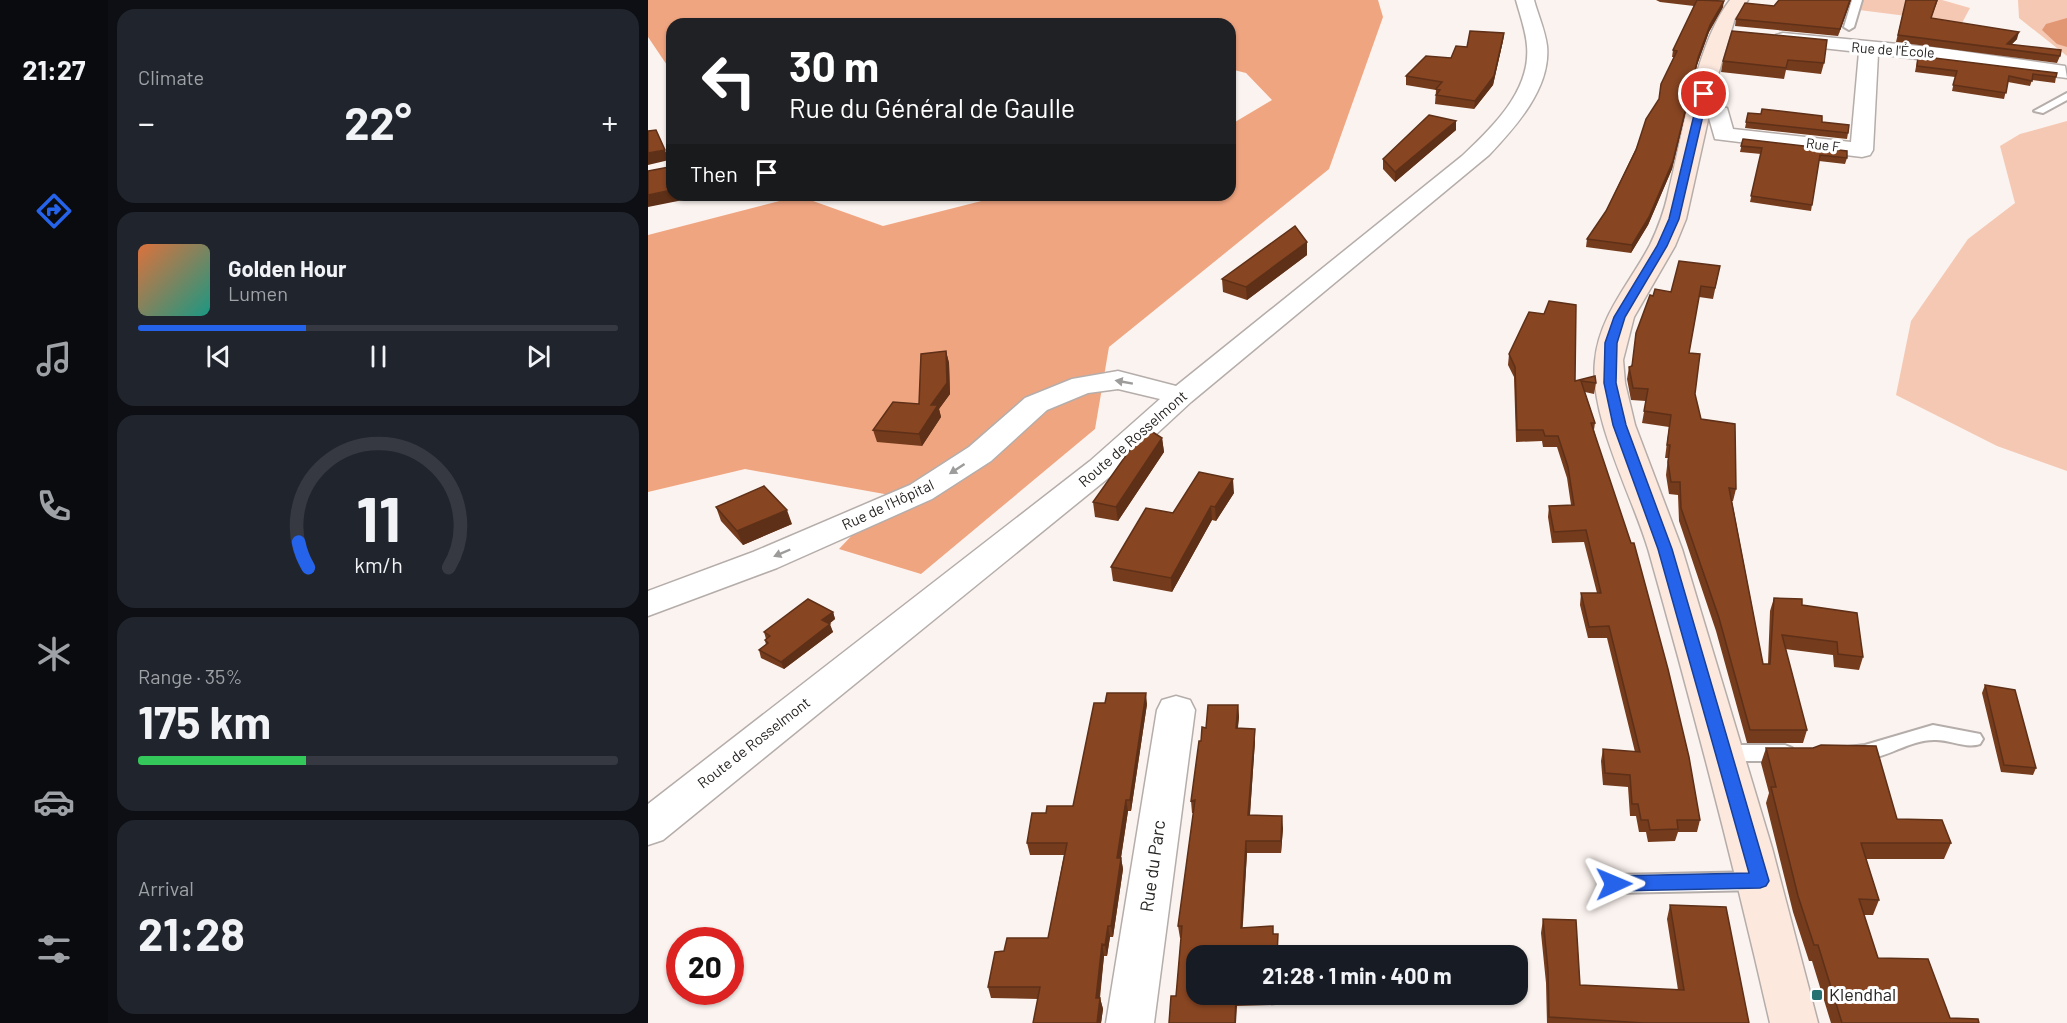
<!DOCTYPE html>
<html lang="en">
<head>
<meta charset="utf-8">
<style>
	body { margin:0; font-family:Barlow,sans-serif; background:#20242c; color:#f1f3f6; height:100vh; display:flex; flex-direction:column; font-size:22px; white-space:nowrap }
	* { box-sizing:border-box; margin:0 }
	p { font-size:20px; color:#9ea1a6 }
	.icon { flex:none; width:33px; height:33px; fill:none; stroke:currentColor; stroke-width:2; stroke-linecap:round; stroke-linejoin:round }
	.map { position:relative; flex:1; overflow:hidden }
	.drawer { display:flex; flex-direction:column; gap:9px; padding:9px; background:#0d0f14; width:540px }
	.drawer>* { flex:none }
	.guide { position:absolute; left:18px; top:18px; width:570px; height:183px; border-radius:18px; box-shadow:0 2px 4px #0004; background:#202124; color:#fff; overflow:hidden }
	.speed { position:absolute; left:18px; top:927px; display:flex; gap:12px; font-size:30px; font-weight:700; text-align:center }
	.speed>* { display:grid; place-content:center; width:78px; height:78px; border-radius:50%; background:#171b24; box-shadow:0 2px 4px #0004; line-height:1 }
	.speed .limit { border:9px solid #d22; background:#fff; color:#111 }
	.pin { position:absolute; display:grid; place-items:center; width:51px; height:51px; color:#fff; margin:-26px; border:3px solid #fff; border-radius:50%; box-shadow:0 2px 6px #0007 }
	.me { position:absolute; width:66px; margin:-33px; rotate:89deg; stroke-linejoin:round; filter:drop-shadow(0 0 4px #0008) }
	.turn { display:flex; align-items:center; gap:21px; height:126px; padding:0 24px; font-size:27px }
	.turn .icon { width:78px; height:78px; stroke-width:2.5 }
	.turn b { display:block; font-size:42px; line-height:51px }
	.then { display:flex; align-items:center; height:57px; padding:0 24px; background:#0003; gap:12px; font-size:22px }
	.big { font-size:45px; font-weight:700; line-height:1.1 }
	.drawer .widget { flex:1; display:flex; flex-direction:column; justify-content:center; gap:9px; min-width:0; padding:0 21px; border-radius:18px; background:#20242c }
	.drawer .dial { align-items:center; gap:0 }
	.dial svg { height:156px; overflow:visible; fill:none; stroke:#363941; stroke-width:7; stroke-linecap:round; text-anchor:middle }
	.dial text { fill:#f1f3f6; stroke:none }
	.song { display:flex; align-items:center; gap:18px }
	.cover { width:72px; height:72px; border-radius:9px; background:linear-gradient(135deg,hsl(20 70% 55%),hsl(170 70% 35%)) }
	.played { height:6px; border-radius:3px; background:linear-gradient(90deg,#2563eb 35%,#363941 35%) }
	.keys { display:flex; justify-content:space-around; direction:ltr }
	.heat { display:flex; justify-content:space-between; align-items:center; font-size:33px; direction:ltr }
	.charge { height:9px; border-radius:4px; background:linear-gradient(90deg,#34c759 35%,#363941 0) }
	.trip { position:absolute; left:538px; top:945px; width:342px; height:60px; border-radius:18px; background:#171b24; box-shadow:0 2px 4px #0004; font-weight:700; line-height:60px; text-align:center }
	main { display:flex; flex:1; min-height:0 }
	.menu { display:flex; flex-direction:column; width:108px; justify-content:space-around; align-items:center; background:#090b0e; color:#9ea1a6 }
	.menu .icon { width:42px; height:42px }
	.menu .selected { color:#2563eb }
	.menu b { font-size:27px; color:#f1f3f6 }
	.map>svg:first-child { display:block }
	.green { fill:#f5c8b3 }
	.forest { fill:#f0a581 }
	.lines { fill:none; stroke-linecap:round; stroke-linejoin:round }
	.river { fill:#e19773; fill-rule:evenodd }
	.lane-casing { stroke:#b5adaa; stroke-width:4 }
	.street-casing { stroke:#b5adaa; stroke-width:3 }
	.secondary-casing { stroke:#b5adaa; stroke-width:3 }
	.lane { fill:#fff; fill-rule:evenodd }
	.street { fill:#fff; fill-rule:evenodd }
	.secondary { fill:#fde8de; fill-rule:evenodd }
	.wall { fill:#743b1d }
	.shaded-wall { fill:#5e3018 }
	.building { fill:#874522; stroke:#5e3018; stroke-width:1.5 }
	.oneway { fill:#9d9c9b }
	.route { fill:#2563eb; stroke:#184099; stroke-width:1.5 }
	.poi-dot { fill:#267172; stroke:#fff; stroke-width:2 }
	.labels { text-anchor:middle; stroke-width:6; stroke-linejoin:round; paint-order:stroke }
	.far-street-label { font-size:14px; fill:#262321; stroke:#fff }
	.street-label { font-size:15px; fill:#262321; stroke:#fff }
	.near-street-label { font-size:18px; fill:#262321; stroke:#fff }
	.near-poi-label { font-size:18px; fill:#262321; stroke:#fff; text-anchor:start }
</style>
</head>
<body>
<main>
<nav class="menu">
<b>21:27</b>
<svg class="icon selected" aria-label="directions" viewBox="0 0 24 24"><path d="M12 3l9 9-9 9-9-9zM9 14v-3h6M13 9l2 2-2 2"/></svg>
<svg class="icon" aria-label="music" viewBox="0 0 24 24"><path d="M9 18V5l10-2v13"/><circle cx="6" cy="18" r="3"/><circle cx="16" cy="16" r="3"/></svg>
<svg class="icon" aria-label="phone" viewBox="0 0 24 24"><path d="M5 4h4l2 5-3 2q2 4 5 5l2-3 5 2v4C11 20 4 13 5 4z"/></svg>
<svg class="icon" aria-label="climate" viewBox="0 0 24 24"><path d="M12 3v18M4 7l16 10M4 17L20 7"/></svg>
<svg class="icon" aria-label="car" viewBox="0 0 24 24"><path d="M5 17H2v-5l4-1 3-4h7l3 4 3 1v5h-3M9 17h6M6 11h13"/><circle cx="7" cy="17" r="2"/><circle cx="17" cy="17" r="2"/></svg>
<svg class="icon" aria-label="filters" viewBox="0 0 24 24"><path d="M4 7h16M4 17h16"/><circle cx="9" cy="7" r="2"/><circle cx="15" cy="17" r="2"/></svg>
</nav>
<section class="drawer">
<div class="widget"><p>Climate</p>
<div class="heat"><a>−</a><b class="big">22°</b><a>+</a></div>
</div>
<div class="widget">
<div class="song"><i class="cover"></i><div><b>Golden Hour</b><p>Lumen</p></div></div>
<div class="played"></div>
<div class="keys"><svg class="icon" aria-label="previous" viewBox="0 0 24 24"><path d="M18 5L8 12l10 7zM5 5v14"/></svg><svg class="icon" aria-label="pause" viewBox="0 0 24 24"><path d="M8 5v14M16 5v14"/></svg><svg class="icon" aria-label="next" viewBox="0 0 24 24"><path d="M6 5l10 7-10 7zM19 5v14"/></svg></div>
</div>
<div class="widget dial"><svg viewBox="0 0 100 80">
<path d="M14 69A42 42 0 1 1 86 69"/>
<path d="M14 69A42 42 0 0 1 9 56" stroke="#2563eb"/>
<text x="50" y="56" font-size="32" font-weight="700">11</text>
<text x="50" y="72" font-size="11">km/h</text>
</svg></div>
<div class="widget"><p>Range · 35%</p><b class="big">175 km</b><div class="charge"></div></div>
<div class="widget"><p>Arrival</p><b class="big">21:28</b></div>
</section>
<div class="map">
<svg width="1419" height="1023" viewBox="0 0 1419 1023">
	<rect width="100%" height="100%" fill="#fbf3ef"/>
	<!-- green -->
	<path class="green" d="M 1215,0 L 1294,0 L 1322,8 L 1314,23 L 1211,10 Z
		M 1370,0 L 1419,0 L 1419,56 L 1371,18 Z
		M 1419,121 L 1419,471 L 1349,446 L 1248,395 L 1263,321 L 1320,239 L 1367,203 L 1352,146 L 1372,134 Z"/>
	<!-- forest -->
	<path class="forest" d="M 0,0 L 730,0 L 735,17 L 681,169 L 461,347 L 447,429 L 273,574 L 191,549 L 242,495 L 97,469 L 0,492 L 0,235 L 151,196 L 235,226 L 357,195 L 582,195 L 582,125 L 624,100 L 598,73 L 582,69 L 582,24 L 24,24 L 23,71 L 0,37 Z"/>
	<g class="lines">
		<!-- river -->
		<path class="river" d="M 1419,18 L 1419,47 L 1409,44 L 1394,30 L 1398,24 Z"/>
		<defs>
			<path id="lane" d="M 1204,0 L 1214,0 L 1206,27 L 1201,30 L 1196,27 Z
				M 1419,93 L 1419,100 L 1395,113 L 1386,111 Z
				M 1285,725 L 1332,734 L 1335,739 L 1332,744 C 1317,749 1301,739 1286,740 C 1256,740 1230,767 1200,757 L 1197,752 L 1200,747 L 1217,745 Z
				M 1074,745 L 1137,745 L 1144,748 L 1147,753 L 1144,758 L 1137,761 L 1074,761 L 1067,758 L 1064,753 L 1067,748 Z
				M 1111,872 L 1119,875 L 1122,881 L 1119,887 L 1111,890 L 966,893 L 958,890 L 955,884 L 958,878 L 966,875 Z"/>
			<path id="street" d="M 868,0 L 886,0 C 890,15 897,30 899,46 C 903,88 868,126 841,155 L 543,402 L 464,475 L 15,840 L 0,845 L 0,804 L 442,461 L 512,399 L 470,389 L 440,393 L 399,410 L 343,461 L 284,499 L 129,568 L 0,616 L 0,591 L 105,552 L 262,485 L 321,447 L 377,398 L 424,379 L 470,371 L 528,386 L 814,156 C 844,128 883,91 879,46 C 878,31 872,15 868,0 Z
				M 1135,33 L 1292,48 L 1417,66 L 1419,78 L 1230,54 L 1225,150 L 1222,155 L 1214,157 L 1067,139 L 1061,118 L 1044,116 L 1041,111 L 1044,106 L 1052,105 L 1079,108 L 1085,129 L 1203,142 L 1211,52 L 1128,43 L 1125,39 L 1128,35 Z
				M 528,696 L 542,700 L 547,710 L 506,1023 L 458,1023 L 509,710 L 514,700 Z"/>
			<path id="secondary" d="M 1082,0 L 1100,0 L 1087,18 L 1070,75 L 1038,219 L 1027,246 L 986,317 L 975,360 L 977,383 L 987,425 L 1034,549 L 1124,848 L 1170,1023 L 1122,1023 C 1086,865 1045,708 1001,552 C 985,497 941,417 947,361 C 951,316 982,283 1002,245 C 1010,228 1016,212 1020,194 C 1034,139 1048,43 1082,0 Z"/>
		</defs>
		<!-- lane casing -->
		<use href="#lane" class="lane-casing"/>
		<!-- street casing -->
		<use href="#street" class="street-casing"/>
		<!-- secondary casing -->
		<use href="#secondary" class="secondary-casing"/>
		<!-- lane -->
		<use href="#lane" class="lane"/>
		<!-- street -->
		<use href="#street" class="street"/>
		<!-- secondary -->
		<use href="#secondary" class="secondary"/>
	</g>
	<!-- wall -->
	<path class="wall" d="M 1008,0 L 1069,0 L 1075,7 L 1061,32 L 1049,65 L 1024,169 L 1000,225 L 983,253 L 938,247 L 939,239 L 958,211 L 1011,100 L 1026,57 L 1024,57 L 1025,50 L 1046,6 L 1012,2 Z
		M 1203,0 L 1190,36 L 1087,26 L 1088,19 L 1126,6 Z
		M 1258,0 L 1290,0 L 1283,18 L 1369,39 L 1363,45 L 1412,56 L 1409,63 L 1248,42 Z
		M 1084,31 L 1176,63 L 1173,74 L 1138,70 L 1136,79 L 1073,72 L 1075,61 Z
		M 856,33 L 855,41 L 845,85 L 826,109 L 787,104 L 788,90 L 758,85 L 758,76 L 803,58 L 819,47 Z
		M 1270,56 L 1408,77 L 1407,83 L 1384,80 L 1382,86 L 1360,82 L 1356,99 L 1304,91 L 1307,77 L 1267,72 Z
		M 1100,113 L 1174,122 L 1200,133 L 1199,139 L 1097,128 Z
		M 808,121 L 808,130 L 747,182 L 735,169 L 735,159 Z
		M 1095,139 L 1199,158 L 1197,164 L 1171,161 L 1163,211 L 1102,202 L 1113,154 L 1092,152 Z
		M 659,242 L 659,255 L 599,300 L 575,292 L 574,279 Z
		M 1072,266 L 1065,299 L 1051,297 L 1041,353 L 1047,394 L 1053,419 L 1088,489 L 1085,501 L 1084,501 L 1115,664 L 1120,664 L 1122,611 L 1126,598 L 1154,605 L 1215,657 L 1211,670 L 1186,667 L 1185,655 L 1137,649 L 1159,730 L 1155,743 L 1099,743 L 1068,631 L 1031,521 L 1030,495 L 1021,494 L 1018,475 L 1020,458 L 1017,458 L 1021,427 L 994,423 L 998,401 L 983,400 L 979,379 L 981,367 L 983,367 L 1005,296 L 1023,292 Z
		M 298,351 L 301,363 L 302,394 L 291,409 L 293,417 L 274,446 L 229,442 L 225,430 L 271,404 Z
		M 861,354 L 927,381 L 947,376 L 948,383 L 946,394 L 937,392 L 947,423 L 946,430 L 1052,820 L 1049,832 L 1030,832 L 1027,841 L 1000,842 L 998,832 L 991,832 L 988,816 L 982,816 L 980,787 L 955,785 L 953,761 L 955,749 L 987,752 L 959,638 L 940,638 L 932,605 L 933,593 L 949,593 L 936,542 L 904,543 L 900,517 L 901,506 L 923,505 L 919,478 L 909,447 L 895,447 L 894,441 L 868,442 L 866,377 L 860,365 Z
		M 514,438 L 516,452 L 470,521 L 447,517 L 445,502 Z
		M 586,493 L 568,521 L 564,520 L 524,592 L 465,581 L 463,567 L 525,513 Z
		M 68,507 L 144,524 L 95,545 L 73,521 Z
		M 185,612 L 187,619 L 181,624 L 185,632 L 136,669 L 113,658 L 111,650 L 118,645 L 117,640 L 118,639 L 116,632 Z
		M 1337,685 L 1388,768 L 1385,775 L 1353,772 L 1334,693 Z
		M 499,704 L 483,811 L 480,811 L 473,858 L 475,869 L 465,937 L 462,937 L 459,956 L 456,956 L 452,998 L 455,1009 L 453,1023 L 385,1023 L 390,999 L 343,998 L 340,987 L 356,951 L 400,938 L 416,855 L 382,855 L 379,843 L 398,813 L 425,806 Z
		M 590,705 L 591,717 L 590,728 L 607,741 L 602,815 L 635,828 L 633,853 L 599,853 L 594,928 L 626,934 L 630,946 L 549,994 L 632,994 L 628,995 L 628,1005 L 589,1006 L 528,996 L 533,938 L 532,938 L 530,926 L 546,813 L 544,813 L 543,801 L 553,741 L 558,728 Z
		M 1118,748 L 1249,819 L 1303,843 L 1296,859 L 1218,859 L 1231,900 L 1225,915 L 1216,915 L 1230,958 L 1302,1018 L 1331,1023 L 1183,1023 L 1164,961 L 1161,961 L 1145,912 L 1118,803 L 1121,793 L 1113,763 Z
		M 1022,905 L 1101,1023 L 899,1023 L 898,983 L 893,933 L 895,919 L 932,985 L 1030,990 L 1019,919 Z"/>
	<!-- shaded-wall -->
	<path class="shaded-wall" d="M 1202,0 L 1203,0 L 1190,36 L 1192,29 Z
		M 1076,1 L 1075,7 L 1061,32 L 1049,65 L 1024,169 L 1000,225 L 983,253 L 984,245 L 1062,25 Z
		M 1371,32 L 1369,39 L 1359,49 L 1359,44 Z
		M 856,33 L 855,41 L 845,85 L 826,109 L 827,101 Z
		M 808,121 L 808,130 L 747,182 L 747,172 Z
		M 17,150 L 21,160 L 0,165 L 0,153 Z
		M 24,190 L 24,195 L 39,195 L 40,199 L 0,207 L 0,195 Z
		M 659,242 L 659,255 L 599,300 L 598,287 Z
		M 298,351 L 301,363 L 302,394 L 291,409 L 293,417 L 274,446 L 271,434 L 283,405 Z
		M 514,438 L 516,452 L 470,521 L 468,507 Z
		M 585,479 L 586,493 L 568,521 L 567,507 Z
		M 563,506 L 564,520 L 524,592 L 523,578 Z
		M 139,510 L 144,524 L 95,545 L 89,531 Z
		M 185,612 L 187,619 L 176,628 L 174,620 Z
		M 182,624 L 185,632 L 136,669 L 133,662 Z
		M 498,693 L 499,704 L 483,811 L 482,800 Z
		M 590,705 L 591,717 L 588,740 L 588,728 Z
		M 607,729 L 607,741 L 601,827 L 600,815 Z
		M 478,800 L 480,811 L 471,870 L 469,858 Z
		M 634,816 L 635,828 L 633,853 L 633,841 Z
		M 598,841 L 599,853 L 594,940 L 593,928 Z
		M 473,858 L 475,869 L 465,937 L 463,926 Z
		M 460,926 L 462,937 L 459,956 L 457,945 Z
		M 454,944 L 456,956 L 450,1010 L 448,998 Z
		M 588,994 L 589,1006 L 588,1023 L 587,1023 Z
		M 452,998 L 455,1009 L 453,1023 L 449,1023 Z"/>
	<!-- building -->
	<path class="building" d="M 1049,0 L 1076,1 L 1062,25 L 1050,58 L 1025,161 L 1001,217 L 984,245 L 939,239 L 958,211 L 988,150 L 998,119 L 1011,99 L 1013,84 L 1029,51 L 1025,50 Z
		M 1131,0 L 1202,0 L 1192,29 L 1088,19 L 1097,3 L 1126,6 Z
		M 1258,0 L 1289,0 L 1283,18 L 1371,32 L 1359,44 L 1413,50 L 1412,56 L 1250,35 Z
		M 822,31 L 856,33 L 846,76 L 827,101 L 788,95 L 792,90 L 788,89 L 794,82 L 758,76 L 778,56 L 803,58 L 808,46 L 819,47 Z
		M 1084,31 L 1179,40 L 1176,63 L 1140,60 L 1138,68 L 1075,61 Z
		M 1270,56 L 1409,73 L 1408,77 L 1385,74 L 1384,81 L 1361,76 L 1358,93 L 1305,85 L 1309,71 L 1269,66 Z
		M 1114,109 L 1174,116 L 1174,122 L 1201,125 L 1200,133 L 1098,122 L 1100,113 L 1113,114 Z
		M 781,115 L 808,121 L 747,172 L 735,159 Z
		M 8,130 L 17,150 L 0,153 L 0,131 Z
		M 1095,139 L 1199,151 L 1199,158 L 1172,155 L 1164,205 L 1103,196 L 1114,148 L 1093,146 Z
		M 23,160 L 24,163 L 24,190 L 0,195 L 0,171 L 21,167 Z
		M 647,226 L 659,242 L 598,287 L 574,279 Z
		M 1031,261 L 1072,266 L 1067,288 L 1053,286 L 1041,353 L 1052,354 L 1047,394 L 1053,419 L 1087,424 L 1088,489 L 1081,488 L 1115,664 L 1122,664 L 1126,598 L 1154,599 L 1154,605 L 1209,613 L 1215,657 L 1190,654 L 1189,642 L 1134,635 L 1159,730 L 1102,730 L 1071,618 L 1033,508 L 1032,482 L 1023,482 L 1020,462 L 1022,445 L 1019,445 L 1023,415 L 996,411 L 1000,389 L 985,388 L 981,367 L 984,366 L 988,333 L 1002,295 L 1005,296 L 1007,289 L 1023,292 Z
		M 901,301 L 928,305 L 927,381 L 947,376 L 948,383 L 933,381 L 947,423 L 943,423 L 983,543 L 986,543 L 1020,669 L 1041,757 L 1052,820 L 1029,820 L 1030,829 L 1002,830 L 1000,820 L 993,820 L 990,804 L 984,804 L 982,775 L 957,773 L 955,749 L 992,752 L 961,626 L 941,627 L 933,593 L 953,593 L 938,530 L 906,532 L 901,506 L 926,505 L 920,467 L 910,436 L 897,436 L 895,430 L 869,430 L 867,367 L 861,354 L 881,312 L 896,314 Z
		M 298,351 L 299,383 L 283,405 L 290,405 L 271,434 L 225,430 L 245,402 L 271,404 L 273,354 Z
		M 500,429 L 514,438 L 468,507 L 445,502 L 491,437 Z
		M 551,472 L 585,479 L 567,507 L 563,506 L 523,578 L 463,567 L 498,508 L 525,513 Z
		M 116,486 L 139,510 L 89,531 L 68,507 Z
		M 160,599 L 185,612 L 174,620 L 182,624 L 133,662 L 111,650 L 120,643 L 117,640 L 122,636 L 116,632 Z
		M 1337,685 L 1367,690 L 1388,768 L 1356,765 Z
		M 459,693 L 498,693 L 482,800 L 478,800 L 469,858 L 473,858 L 463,926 L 460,926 L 457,945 L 454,944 L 448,998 L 452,998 L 449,1023 L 385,1023 L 392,987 L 340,987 L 347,952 L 356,951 L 359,938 L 400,938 L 419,843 L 379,843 L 384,813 L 398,813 L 399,806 L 425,806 L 446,703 L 457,703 Z
		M 560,705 L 590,705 L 588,728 L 607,729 L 600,815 L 634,816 L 633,841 L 598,841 L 593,928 L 625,926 L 625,934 L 630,934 L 629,956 L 549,956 L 549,994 L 588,994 L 587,1023 L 521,1023 L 523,996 L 528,996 L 534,926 L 530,926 L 547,800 L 543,801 L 551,741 L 553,741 L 554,727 L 558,728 Z
		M 1173,745 L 1228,746 L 1249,819 L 1294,820 L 1303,843 L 1213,843 L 1231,900 L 1211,899 L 1230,958 L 1280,959 L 1302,1018 L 1330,1019 L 1331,1023 L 1194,1023 L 1170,945 L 1166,945 L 1150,896 L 1123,787 L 1128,787 L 1118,748 L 1165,748 Z
		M 1022,905 L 1078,907 L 1101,1023 L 996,1023 L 901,1017 L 900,970 L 895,919 L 928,920 L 932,985 L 1036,990 Z"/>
	<!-- one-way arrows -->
	<defs><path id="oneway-solid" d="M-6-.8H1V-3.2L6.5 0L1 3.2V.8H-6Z" transform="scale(1.5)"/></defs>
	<g class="oneway">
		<use href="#oneway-solid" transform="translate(476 382) rotate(-170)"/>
		<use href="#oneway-solid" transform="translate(309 469) rotate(147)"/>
		<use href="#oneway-solid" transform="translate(134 553) rotate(157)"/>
	</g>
	<!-- route -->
	<path class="route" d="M 1056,91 L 1060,94 L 1031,219 L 1019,246 L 977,317 L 969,343 L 968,383 L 978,425 L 1024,549 L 1121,881 L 1118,886 L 1112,888 L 966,891 L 959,889 L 957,884 L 959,878 L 966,876 L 1101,873 L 1010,549 L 965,425 L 956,383 L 957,343 L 966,317 L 1009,246 L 1021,219 L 1051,94 Z"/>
	<!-- markers -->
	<rect class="poi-dot" x="1163" y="989" width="12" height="12" rx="3"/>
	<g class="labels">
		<!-- far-street labels -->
		<g class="far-street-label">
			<text transform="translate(1245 50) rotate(4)" y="5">Rue de l'École</text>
			<text transform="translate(1175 145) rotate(7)" y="5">Rue F</text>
		</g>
		<!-- street labels -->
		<g class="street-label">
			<text transform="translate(485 439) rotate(-41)" y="5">Route de Rosselmont</text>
			<text transform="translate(240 505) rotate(-25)" y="5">Rue de l'Hôpital</text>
			<text transform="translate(106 743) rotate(-38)" y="5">Route de Rosselmont</text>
		</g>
		<!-- near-street labels -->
		<g class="near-street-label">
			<text transform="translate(505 866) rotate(-82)" y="6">Rue du Parc</text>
		</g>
		<!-- near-poi labels -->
		<g class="near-poi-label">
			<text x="1181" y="1001">Klendhal</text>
		</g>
	</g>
</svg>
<div class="speed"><div class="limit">20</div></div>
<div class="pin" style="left:1056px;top:94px;background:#d93025"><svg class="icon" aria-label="arrive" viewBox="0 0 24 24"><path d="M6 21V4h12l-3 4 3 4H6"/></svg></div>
<svg class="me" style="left:966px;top:884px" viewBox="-20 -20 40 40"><path d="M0-17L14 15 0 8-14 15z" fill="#2563eb" stroke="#fff" stroke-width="4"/></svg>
<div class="trip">21:28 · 1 min · 400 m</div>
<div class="guide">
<div class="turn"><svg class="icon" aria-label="left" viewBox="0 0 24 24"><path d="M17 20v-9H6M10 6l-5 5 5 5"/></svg><div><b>30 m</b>Rue du Général de Gaulle</div></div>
<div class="then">Then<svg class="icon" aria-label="arrive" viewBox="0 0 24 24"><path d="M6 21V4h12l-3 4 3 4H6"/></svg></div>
</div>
</div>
</main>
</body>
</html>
